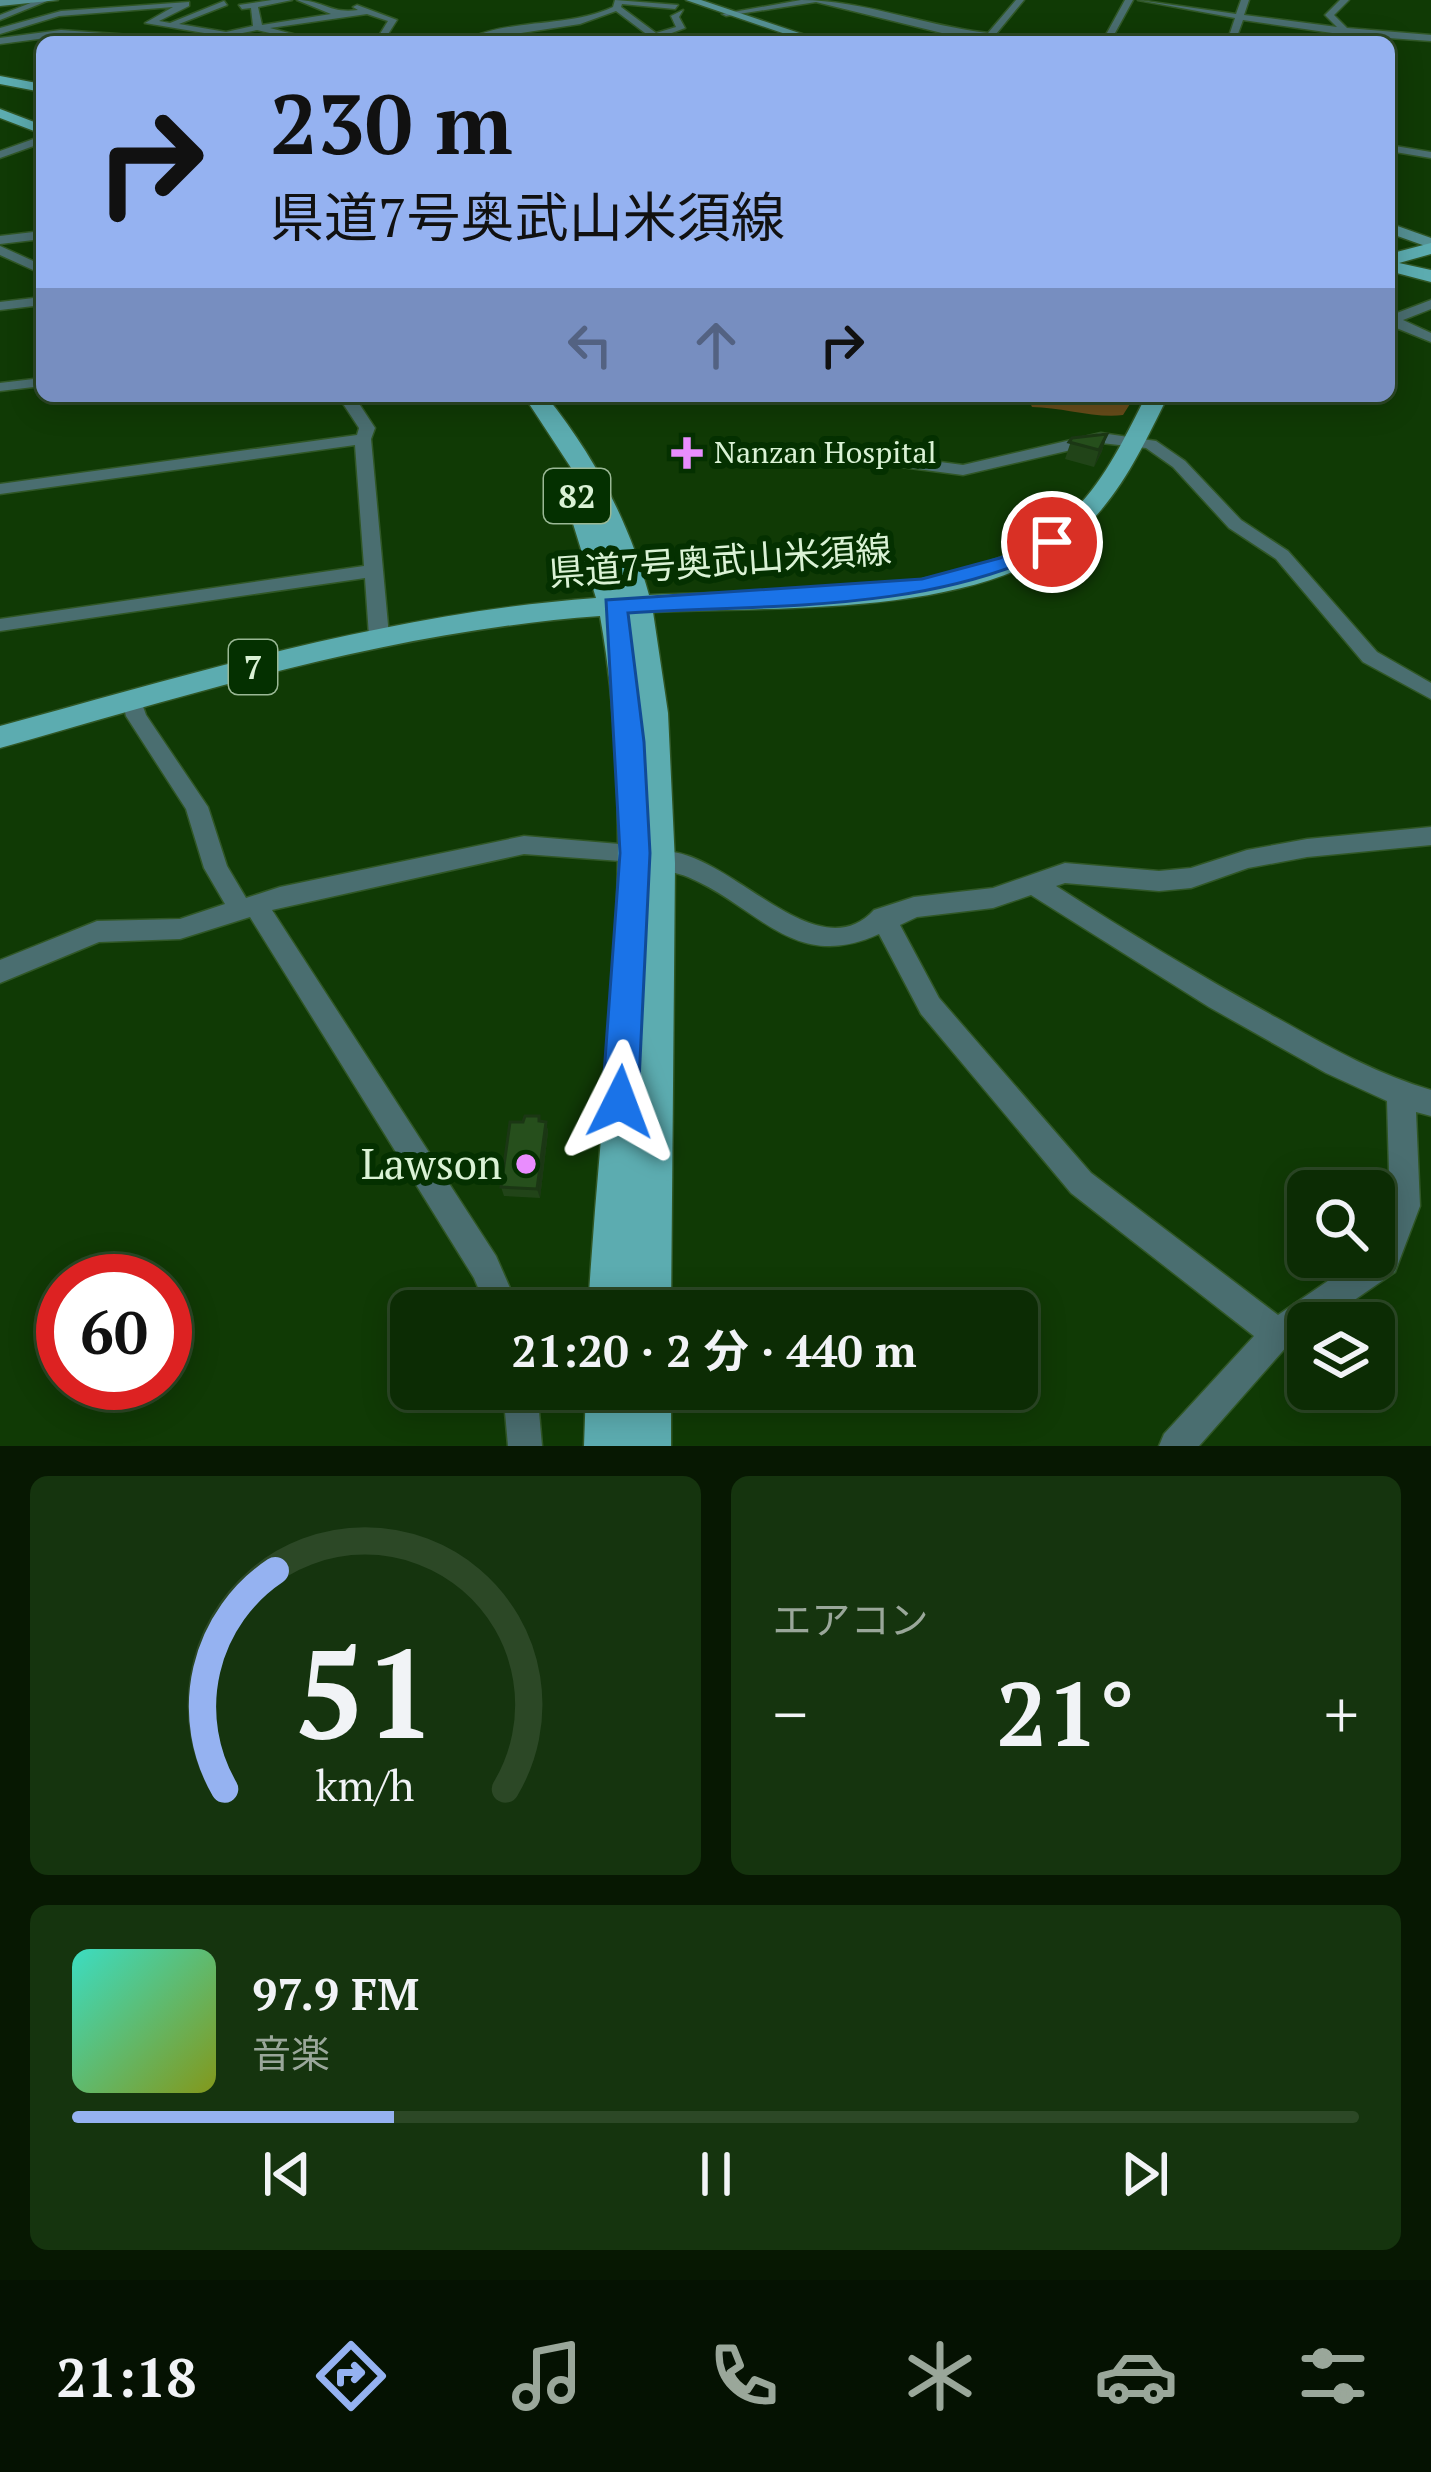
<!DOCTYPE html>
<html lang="ja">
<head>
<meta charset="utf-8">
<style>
	body { margin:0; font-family:"PT Serif","Noto Sans JP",serif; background:#15340e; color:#f1f3f6; height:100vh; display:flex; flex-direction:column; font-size:45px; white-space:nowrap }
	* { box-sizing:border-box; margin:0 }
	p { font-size:39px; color:#9aa79a }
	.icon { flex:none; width:66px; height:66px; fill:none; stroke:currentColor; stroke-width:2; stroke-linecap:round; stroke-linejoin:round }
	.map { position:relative; height:1446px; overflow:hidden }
	.sheet { display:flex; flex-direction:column; gap:30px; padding:30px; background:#071802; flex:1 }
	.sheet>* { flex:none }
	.top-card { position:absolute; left:36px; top:36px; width:1359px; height:366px; border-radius:18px; box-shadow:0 6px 30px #0003,0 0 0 3px #2c4826; background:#95b2f1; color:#111; overflow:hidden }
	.controls { position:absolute; left:1287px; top:1170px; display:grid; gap:24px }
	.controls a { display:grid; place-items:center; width:108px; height:108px; border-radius:18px; background:#0c2c04; box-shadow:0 6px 30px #0003,0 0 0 3px #2c4826; font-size:60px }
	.speed { position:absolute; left:36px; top:1254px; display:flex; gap:24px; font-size:60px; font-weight:700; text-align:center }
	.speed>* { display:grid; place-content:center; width:156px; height:156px; border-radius:50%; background:#0c2c04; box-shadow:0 6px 30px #0003,0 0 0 3px #2c4826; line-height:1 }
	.speed .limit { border:18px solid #d22; background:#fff; color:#111 }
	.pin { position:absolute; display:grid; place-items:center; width:102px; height:102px; color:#fff; margin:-51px; border:6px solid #fff; border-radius:50%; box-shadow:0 3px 12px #0007 }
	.me { position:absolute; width:132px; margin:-66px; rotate:3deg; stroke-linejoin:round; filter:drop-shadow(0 0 9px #0008) }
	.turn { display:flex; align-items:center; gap:42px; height:252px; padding:0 36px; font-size:54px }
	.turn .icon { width:156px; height:156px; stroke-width:2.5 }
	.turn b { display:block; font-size:84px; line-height:102px }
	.lanes { display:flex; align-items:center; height:114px; padding:0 36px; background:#0003; justify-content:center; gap:60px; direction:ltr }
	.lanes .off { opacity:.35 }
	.big { font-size:90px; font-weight:700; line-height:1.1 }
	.sheet .widget { flex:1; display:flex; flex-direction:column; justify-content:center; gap:18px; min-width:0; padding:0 42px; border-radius:18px; background:#15340e }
	.sheet .dial { align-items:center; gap:0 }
	.dial svg { height:312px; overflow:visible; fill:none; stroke:#2c4826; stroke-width:7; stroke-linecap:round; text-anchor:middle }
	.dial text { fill:#f1f3f6; stroke:none }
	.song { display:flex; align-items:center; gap:36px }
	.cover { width:144px; height:144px; border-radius:18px; background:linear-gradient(135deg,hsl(170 70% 55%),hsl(70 70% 35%)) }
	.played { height:12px; border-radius:6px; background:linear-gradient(90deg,#95b2f1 25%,#2c4826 25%) }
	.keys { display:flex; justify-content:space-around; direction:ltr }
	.heat { display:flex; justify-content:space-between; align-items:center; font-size:66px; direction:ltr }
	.sheet .tiles { flex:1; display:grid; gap:30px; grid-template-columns:1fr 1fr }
	.widget:last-child { grid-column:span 2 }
	.trip { position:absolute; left:390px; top:1290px; width:648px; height:120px; border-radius:18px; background:#0c2c04; box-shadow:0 6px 30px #0003,0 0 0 3px #2c4826; font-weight:700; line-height:120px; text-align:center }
	.tab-bar { display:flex; height:192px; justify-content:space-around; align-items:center; background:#051202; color:#9aa79a }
	.tab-bar .icon { width:84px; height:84px }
	.tab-bar .active { color:#95b2f1 }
	.tab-bar b { font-size:54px; color:#f1f3f6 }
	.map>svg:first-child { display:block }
	.green { fill:#684d1a }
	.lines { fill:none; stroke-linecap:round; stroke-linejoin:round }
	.street-casing { stroke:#305726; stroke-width:3 }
	.secondary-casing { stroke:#305726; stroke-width:3 }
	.primary-casing { stroke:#305726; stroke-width:3 }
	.street { fill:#4a6e70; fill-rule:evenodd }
	.secondary { fill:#559194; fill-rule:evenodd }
	.primary { fill:#5cacb0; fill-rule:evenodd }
	.wall { fill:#214418 }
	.shaded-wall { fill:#1b3714 }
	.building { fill:#264f1c; stroke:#1b3714; stroke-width:3 }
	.route { fill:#1a73e8; stroke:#114b97; stroke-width:3 }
	.poi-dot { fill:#e98dfe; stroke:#043000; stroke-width:4.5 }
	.labels { text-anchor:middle; stroke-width:12; stroke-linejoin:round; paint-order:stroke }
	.far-poi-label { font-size:30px; fill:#daf2d5; stroke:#043000; text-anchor:start }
	.shield { fill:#043000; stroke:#9ab895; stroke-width:3 }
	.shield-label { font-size:33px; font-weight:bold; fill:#daf2d5 }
	.street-label { font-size:36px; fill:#daf2d5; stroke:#043000 }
	.near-poi-label { font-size:42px; fill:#daf2d5; stroke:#043000; text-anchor:end }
</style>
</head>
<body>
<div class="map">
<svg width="1431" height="1446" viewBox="0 0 1431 1446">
	<rect width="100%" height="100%" fill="#103a05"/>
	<!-- green -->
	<path class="green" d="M 1027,396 L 1135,396 L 1123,415 C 1097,419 1061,407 1032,407 Z"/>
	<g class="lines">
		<defs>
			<path id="street" d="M 38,0 L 47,1 L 0,20 L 0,15 Z
				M 272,0 L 292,0 L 258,7 L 262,25 L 331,14 L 297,0 C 323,0 329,14 358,10 L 353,7 L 357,5 L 397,20 L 383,42 L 375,42 L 388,21 L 367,14 L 270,28 L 323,42 L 308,42 L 257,30 L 198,42 L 216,35 L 145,23 L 173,7 L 59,16 L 0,34 L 0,28 L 61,11 L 189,2 L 189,6 L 159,21 L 170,23 L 224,1 L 227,5 L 179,24 L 226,32 L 253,26 L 251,8 L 242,9 L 239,5 Z
				M 615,0 L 678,5 L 675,9 L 622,4 L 621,7 L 656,33 L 676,27 L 671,16 L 683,10 L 679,17 L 685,28 L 661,37 L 667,42 L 657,42 L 616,11 L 580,24 L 462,42 C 508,17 565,29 613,7 Z
				M 801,0 C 863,0 925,26 988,33 L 1016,0 L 1024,0 L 996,34 L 1048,42 L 946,34 L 816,2 L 726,16 L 722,14 Z
				M 1125,0 L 1133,0 L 1110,42 L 1102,42 Z
				M 1138,0 L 1236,14 L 1241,0 L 1249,0 L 1244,15 L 1337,27 L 1325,15 L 1340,0 L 1349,0 L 1334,15 L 1347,28 L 1431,35 L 1431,41 L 1346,35 L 1243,20 L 1235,42 L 1227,42 L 1235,18 Z
				M 61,30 L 158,37 L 162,40 L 61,36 L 0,44 L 0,38 Z
				M 42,136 L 42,143 L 0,158 L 0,151 Z
				M 1389,145 L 1431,152 L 1431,158 L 1389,151 Z
				M 42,231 L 42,239 L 0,244 L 0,236 Z
				M 0,246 L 42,265 L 42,274 L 0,255 Z
				M 42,297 L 42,305 L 0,310 L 0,302 Z
				M 1431,300 L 1431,309 L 1403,320 L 1431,333 L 1431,342 L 1389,325 L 1389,316 Z
				M 42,378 L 42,386 L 0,391 L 0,383 Z
				M 338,396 L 354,396 L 375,428 L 371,439 L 389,636 L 386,641 L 372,641 L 369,636 L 365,578 L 0,631 L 0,619 L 364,566 L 355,445 L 0,494 L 0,484 L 357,435 L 359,428 Z
				M 1101,433 L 1156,441 L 1185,461 L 1241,520 L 1288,551 L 1377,652 L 1431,683 L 1431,699 L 1363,662 L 1276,559 L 1229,528 L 1173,467 L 1146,448 L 1101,443 L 963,475 L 902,467 L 894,462 L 902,457 L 963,465 Z
				M 132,693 L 139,695 L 146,715 L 208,807 L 227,866 L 246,898 L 280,887 L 524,836 L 643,846 L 647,853 L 643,860 L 635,862 L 524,854 L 272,910 L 496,1256 L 520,1311 L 488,1311 L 474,1278 L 250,917 L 180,939 L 99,942 L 0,983 L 0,960 L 97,921 L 180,919 L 225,904 L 204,868 L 186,809 L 126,716 L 122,700 Z
				M 1431,827 L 1431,845 L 1307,857 L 1248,868 L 1191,888 L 1159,891 L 1065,883 L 1056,886 C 1132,935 1209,981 1288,1024 C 1334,1050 1380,1075 1431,1090 L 1431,1116 L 1416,1112 L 1420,1206 L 1395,1272 L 1321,1323 L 1308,1323 L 1308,1332 L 1288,1345 L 1199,1446 L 1159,1446 L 1164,1434 L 1254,1336 L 1071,1193 L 921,1014 L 879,934 C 794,973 759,907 688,877 C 676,872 663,871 651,867 L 647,860 L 651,853 C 718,834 813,977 874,910 L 914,897 L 993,888 L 1065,863 L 1159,871 L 1191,868 L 1247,850 L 1307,839 ZM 1031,895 L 1209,1007 L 1326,1073 L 1387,1101 L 1390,1206 L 1374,1247 L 1374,1257 L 1363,1257 L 1278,1315 L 1091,1173 L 939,998 L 900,925 L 917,917 L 993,908 Z
				M 503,1389 L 537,1389 L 542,1446 L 508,1446 Z"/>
			<path id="secondary" d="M 0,0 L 58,0 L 0,6 Z
				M 686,0 L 701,0 L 826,42 L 809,42 Z
				M 1389,223 L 1431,238 L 1431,248 L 1389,233 Z"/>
			<path id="primary" d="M 0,76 L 42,84 L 42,92 L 0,84 Z
				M 0,109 L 42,125 L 42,134 L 0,118 Z
				M 1431,243 L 1431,254 L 1399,263 L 1431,270 L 1431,282 L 1389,271 L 1389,254 Z
				M 524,396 L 546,396 C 594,455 629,522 649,595 C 771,589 972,604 1066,518 C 1103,485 1124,439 1146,396 L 1168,396 C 1145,442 1123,491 1085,527 C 990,619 779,606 653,612 L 668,713 L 675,863 L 671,1311 L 588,1311 C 601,1080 641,846 600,616 C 393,631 198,692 0,748 L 0,726 C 197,672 392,613 596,598 L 562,488 L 566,483 L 581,483 Z
				M 586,1389 L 671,1389 L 671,1446 L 584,1446 Z"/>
		</defs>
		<!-- street casing -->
		<use href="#street" class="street-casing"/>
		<!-- secondary casing -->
		<use href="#secondary" class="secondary-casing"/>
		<!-- primary casing -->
		<use href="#primary" class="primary-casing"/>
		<!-- street -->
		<use href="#street" class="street"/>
		<!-- secondary -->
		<use href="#secondary" class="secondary"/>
		<!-- primary -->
		<use href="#primary" class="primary"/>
	</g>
	<!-- wall -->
	<path class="wall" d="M 1107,434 L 1102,451 L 1094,467 L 1065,459 L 1072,438 Z
		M 539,1116 L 541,1122 L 546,1122 L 548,1132 L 540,1198 L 504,1196 L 501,1187 Z"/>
	<!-- shaded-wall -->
	<path class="shaded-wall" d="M 1107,434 L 1102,451 L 1094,467 L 1099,450 Z
		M 546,1122 L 548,1132 L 540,1198 L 537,1189 Z"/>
	<!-- building -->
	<path class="building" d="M 1107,434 L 1099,450 L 1069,442 L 1072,438 Z
		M 525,1116 L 539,1116 L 539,1121 L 546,1122 L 537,1189 L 501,1187 L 510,1122 L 523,1122 Z"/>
	<!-- route -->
	<path class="route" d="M 1052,535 L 1063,542 L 1060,546 C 929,613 772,604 628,613 L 644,742 L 650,853 L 638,1102 L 633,1114 L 620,1119 L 607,1114 L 602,1102 L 620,853 L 606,600 L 922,579 L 1000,558 Z"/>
	<!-- markers -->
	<g class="poi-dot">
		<path d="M681 435h12v12h12v12h-12v12h-12v-12h-12v-12h12z"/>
		<circle cx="526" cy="1164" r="12"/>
	</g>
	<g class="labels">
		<!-- far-poi labels -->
		<g class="far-poi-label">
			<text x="714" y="463">Nanzan Hospital</text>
		</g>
		<!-- shield labels -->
		<g class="shield">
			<rect x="544" y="469" width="66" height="54" rx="9"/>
			<rect x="229" y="640" width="48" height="54" rx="9"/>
		</g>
		<g class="shield-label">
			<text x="577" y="508">82</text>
			<text x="253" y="679">7</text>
		</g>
		<!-- street labels -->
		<g class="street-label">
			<text transform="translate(720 561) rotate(-4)" y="13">県道7号奥武山米須線</text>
		</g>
		<!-- near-poi labels -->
		<g class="near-poi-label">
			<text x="502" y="1179">Lawson</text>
		</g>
	</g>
</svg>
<div class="controls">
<a><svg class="icon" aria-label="search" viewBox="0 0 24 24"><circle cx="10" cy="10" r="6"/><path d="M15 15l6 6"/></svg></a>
<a><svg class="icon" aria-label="layers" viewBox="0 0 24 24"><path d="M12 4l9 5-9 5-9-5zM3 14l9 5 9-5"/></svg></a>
</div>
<div class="speed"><div class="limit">60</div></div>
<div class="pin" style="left:1052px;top:542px;background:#d93025"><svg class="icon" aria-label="arrive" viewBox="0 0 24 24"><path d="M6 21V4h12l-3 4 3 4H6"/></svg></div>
<svg class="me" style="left:620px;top:1102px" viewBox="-20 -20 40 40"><path d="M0-17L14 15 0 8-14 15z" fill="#1a73e8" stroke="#fff" stroke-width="4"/></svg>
<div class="trip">21:20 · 2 分 · 440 m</div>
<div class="top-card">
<div class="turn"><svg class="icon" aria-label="right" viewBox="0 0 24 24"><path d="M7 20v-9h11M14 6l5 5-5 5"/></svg><div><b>230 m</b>県道7号奥武山米須線</div></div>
<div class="lanes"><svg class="icon off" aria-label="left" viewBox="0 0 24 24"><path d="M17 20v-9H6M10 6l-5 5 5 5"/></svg><svg class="icon off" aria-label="ahead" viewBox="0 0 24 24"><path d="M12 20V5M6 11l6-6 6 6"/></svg><svg class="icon" aria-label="right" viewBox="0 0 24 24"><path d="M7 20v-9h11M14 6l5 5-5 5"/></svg></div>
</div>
</div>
<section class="sheet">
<div class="tiles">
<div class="widget dial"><svg viewBox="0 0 100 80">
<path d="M14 69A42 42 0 1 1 86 69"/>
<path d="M14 69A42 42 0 0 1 27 13" stroke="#95b2f1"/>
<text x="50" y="56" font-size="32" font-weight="700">51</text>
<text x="50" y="72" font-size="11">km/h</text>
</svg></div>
<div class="widget"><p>エアコン</p>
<div class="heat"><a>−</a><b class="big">21°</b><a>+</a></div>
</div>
<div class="widget">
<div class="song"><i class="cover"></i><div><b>97.9 FM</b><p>音楽</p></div></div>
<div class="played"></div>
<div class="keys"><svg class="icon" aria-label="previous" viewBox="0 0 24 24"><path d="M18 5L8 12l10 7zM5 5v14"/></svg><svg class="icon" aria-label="pause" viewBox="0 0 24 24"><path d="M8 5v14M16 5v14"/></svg><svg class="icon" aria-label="next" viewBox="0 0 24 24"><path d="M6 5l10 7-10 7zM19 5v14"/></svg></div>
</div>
</div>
</section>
<nav class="tab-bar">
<b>21:18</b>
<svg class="icon active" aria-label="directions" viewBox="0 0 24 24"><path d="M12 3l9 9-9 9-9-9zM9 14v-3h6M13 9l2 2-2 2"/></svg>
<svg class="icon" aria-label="music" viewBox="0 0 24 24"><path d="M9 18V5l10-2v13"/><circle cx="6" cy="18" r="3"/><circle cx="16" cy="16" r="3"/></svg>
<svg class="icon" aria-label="phone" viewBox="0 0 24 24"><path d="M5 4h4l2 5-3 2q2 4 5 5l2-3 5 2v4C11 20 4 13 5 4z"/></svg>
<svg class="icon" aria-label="climate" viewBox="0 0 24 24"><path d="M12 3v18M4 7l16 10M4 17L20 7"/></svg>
<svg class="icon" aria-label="car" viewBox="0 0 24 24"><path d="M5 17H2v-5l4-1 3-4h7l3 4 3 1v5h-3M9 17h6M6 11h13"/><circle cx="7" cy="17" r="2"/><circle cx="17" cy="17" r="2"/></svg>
<svg class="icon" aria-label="filters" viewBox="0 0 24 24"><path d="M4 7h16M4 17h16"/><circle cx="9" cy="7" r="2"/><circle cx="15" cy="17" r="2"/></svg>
</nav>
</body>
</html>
